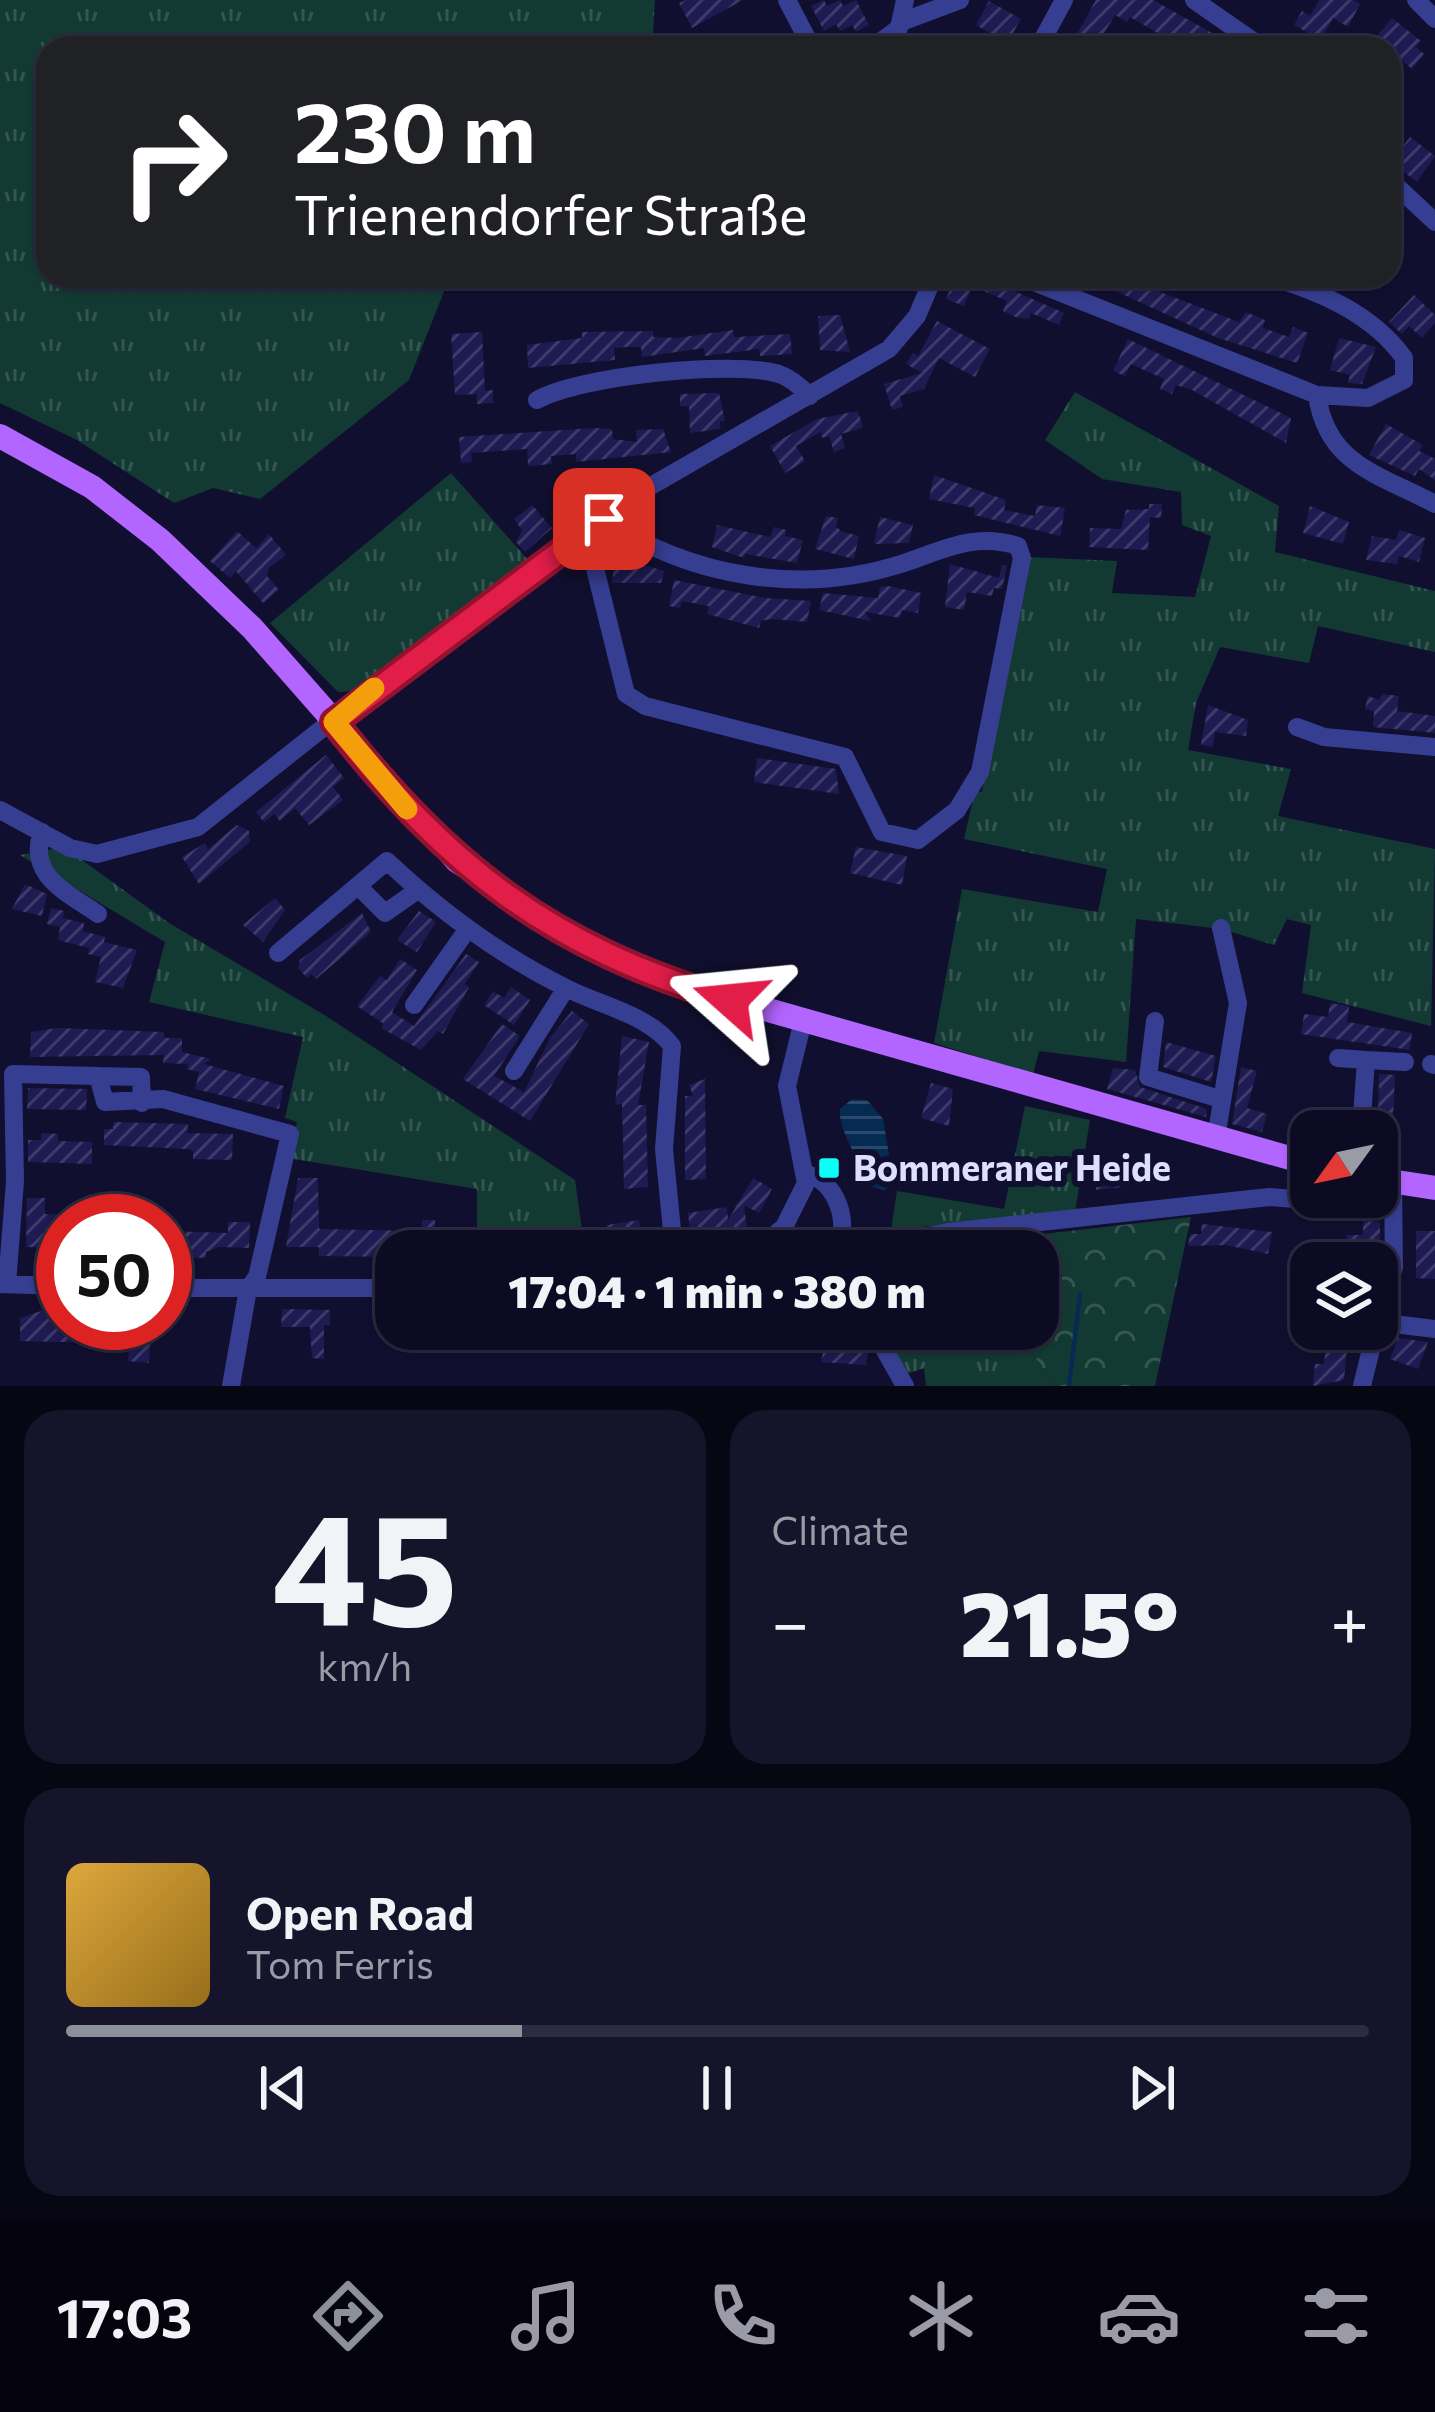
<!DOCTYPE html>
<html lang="en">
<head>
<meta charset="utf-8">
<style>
	body { margin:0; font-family:Commissioner,sans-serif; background:#16142b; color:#f1f3f6; height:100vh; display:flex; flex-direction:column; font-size:45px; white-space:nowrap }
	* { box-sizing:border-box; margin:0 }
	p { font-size:39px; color:#9a9ba6 }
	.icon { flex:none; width:66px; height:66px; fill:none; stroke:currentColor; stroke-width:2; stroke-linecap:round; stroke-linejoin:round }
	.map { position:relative; height:1386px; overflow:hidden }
	.side { display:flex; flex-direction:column; gap:24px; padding:24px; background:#070613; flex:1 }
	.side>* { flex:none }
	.top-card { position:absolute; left:36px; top:36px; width:1365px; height:252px; border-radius:36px; box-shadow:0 3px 9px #0004,0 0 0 3px #2d2b41; background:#202124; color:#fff; overflow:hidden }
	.needle { width:78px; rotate:237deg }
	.buttons { position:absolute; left:1290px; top:1110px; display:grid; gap:24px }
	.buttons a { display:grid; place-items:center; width:108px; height:108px; border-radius:24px; background:#0d0b23; box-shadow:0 3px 9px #0004,0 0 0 3px #2d2b41; font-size:60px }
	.speed { position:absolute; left:36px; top:1194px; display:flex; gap:24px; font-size:60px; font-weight:700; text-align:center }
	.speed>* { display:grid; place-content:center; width:156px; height:156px; border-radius:50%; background:#0d0b23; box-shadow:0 3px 9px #0004,0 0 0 3px #2d2b41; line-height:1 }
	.speed .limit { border:18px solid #d22; background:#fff; color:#111 }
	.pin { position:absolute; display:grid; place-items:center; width:102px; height:102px; color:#fff; margin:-51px; border-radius:24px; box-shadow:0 6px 18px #0006 }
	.me { position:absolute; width:132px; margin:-66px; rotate:288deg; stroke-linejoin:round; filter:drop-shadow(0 0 9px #0008) }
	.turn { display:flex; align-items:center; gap:42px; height:252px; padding:0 60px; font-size:54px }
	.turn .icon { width:156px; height:156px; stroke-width:2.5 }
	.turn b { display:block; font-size:84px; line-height:102px }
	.big { font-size:90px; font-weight:800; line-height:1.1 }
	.side .tile { flex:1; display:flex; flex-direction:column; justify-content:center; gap:18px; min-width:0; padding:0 42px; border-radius:36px; background:#16142b }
	.side .dial { align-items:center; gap:0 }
	.dial b { font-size:156px; line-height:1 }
	.song { display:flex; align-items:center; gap:36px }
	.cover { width:144px; height:144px; border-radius:18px; background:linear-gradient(135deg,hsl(40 70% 55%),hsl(40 70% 35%)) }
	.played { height:12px; border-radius:6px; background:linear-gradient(90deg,#8c9099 35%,#2d2b41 35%) }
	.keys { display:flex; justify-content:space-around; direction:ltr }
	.heat { display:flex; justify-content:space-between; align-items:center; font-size:66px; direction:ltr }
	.side .tiles { flex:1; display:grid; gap:24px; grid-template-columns:1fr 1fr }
	.tile:last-child { grid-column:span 2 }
	.trip { position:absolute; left:375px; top:1230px; width:684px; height:120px; border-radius:36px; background:#0d0b23; box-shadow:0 3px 9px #0004,0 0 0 3px #2d2b41; font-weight:800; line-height:120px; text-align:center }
	.tabs { display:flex; height:192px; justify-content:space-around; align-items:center; background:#05040e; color:#9a9ba6 }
	.tabs .icon { width:84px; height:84px }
	.tabs .selected { color:#8c9099 }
	.tabs b { font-size:54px; color:#f1f3f6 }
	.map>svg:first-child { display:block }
	.grass { fill:url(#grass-tufts) }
	.forest { fill:url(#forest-crowns) }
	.water { fill:url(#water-rules) }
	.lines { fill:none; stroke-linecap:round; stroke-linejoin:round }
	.stream { stroke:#062b52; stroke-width:4.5 }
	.building { fill:url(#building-hatch) }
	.minor { stroke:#363e92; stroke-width:18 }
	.major { stroke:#b265ff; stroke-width:24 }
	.route-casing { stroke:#92132f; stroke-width:30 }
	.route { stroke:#e11d48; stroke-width:21 }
	.slow { stroke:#f59e0b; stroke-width:21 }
	.poi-dot { fill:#0afff9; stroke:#110f2f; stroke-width:4.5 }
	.labels { text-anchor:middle; stroke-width:12; stroke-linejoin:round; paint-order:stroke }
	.poi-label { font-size:36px; font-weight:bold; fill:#dedeff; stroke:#110f2f; text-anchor:start }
</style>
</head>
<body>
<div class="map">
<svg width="1435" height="1386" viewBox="0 0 1435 1386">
	<defs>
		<pattern id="grass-tufts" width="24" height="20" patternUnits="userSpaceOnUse" patternTransform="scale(3)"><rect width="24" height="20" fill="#123a33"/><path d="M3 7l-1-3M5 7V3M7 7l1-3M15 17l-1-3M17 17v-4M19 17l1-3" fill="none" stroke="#345652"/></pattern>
		<pattern id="forest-crowns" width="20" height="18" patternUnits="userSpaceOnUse" patternTransform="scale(3)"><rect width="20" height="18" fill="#123a33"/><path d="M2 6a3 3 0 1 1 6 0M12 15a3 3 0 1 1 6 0" fill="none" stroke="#345652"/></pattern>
		<pattern id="water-rules" width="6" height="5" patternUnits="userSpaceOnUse" patternTransform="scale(3)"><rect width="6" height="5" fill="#062b52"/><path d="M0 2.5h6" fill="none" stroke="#2a496c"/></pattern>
		<pattern id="building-hatch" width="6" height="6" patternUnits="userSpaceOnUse" patternTransform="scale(3)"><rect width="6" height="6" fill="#1e1a52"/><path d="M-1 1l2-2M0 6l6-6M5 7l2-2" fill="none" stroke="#3e3b6c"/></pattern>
	</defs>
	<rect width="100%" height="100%" fill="#110f2f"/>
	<!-- grass -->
	<path class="grass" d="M 0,0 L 655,0 L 652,48 L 48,48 L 48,276 L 450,276 L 409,380 L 260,499 L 213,488 L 174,503 L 77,440 L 0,403 Z
		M 1075,392 L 1279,506 L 1275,552 L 1435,591 L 1435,652 L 1318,626 L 1309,663 L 1220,647 L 1196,703 L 1188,750 L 1291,769 L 1278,816 L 1435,849 L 1431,1026 L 1302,993 L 1311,925 L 1287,919 L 1274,945 L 1222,929 L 1136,919 L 1126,1062 L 1039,1051 L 1033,1074 L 934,1043 L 962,889 L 1098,912 L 1107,869 L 964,839 L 975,791 L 982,792 L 1027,557 L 1117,561 L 1112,593 L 1195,597 L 1211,536 L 1182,525 L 1181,492 L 1102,479 L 1045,440 Z
		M 451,473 L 530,562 L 357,691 L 338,692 L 270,623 Z
		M 64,847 L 169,923 L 326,1016 L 575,1180 L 585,1251 L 477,1251 L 477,1189 L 288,1158 L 297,1122 L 285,1118 L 303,1037 L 149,1002 L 165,942 L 20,855 Z
		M 1025,1106 L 1090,1120 L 1075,1212 L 891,1230 L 897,1191 L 1004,1209 Z
		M 881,1329 L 1017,1329 L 1054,1386 L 926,1386 L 924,1368 L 907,1374 Z"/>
	<!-- forest -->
	<path class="forest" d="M 1191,1217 L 1155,1386 L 1054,1386 L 1017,1329 L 1038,1329 L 1038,1251 L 993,1251 L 992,1240 Z"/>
	<!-- water -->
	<path class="water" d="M 852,1099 L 867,1100 L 883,1119 L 893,1179 L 885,1191 L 873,1187 C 862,1167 837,1128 840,1109 Z"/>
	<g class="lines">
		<!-- stream -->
		<path class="stream" d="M 1069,1386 L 1080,1295"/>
	</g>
	<!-- building -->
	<path class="building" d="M 686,0 L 743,0 L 692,28 L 679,3 Z
		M 824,0 L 827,6 L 840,0 L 843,6 L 856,0 L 869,25 L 856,32 L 852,25 L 840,31 L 836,24 L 824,31 L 811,6 Z
		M 1096,0 L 1153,0 L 1239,48 L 1184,48 L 1130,17 L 1127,22 L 1115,15 L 1101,38 L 1092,32 L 1083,48 L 1069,48 Z
		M 1319,0 L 1353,0 L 1360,4 L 1348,27 L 1333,18 L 1321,40 L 1294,25 L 1302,11 L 1310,16 Z
		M 989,1 L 1021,19 L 1007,43 L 976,25 Z
		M 1392,18 L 1421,41 L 1416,47 L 1424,54 L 1412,69 L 1375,38 Z
		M 1410,137 L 1435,156 L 1417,182 L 1391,162 Z
		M 949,276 L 980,276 L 1064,313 L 1059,325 L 1031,313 L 1029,319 L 1015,317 L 1003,311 L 1007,301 L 972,286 L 964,306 L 946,299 L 955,278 Z
		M 1114,276 L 1160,276 L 1155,290 L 1239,322 L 1246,312 L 1265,320 L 1263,328 L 1289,337 L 1293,327 L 1308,333 L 1297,363 L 1218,338 L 1109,288 Z
		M 1414,295 L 1435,315 L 1435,323 L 1422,338 L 1409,326 L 1402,334 L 1389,322 Z
		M 840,315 L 850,352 L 820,350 L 818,316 Z
		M 937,321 L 990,349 L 975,377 L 939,358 L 924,389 L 900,396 L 903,407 L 892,410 L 884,384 L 922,373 L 906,364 L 913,353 L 918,356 Z
		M 733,330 L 734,337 L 790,334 L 792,354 L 760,356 L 759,349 L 705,356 L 704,348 L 642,357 L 641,347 L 627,347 L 614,348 L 615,360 L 528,368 L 527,345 L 582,338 L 582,332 L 653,331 L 653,337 L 677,338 Z
		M 482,332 L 485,391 L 493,390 L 493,403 L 477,404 L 477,394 L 455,395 L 451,334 Z
		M 1339,338 L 1376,347 L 1362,384 L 1348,383 L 1350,375 L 1330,370 Z
		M 1128,339 L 1291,418 L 1286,443 L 1192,390 L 1176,385 L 1172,394 L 1160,389 L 1164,379 L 1131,364 L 1125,376 L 1113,371 Z
		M 719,393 L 725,421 L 720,421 L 720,429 L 690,433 L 689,406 L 680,406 L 680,394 Z
		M 858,411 L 863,428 L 841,434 L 845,448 L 834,452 L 829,436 L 822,438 L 821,432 L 796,446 L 805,461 L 785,473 L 770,446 L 817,419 Z
		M 1386,424 L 1423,445 L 1419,451 L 1435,459 L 1435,480 L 1419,469 L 1415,476 L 1369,455 Z
		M 594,428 L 612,429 L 613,439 L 637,442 L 636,430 L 663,429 L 671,452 L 576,462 L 576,454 L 551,456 L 552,464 L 528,466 L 527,449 L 471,453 L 472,462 L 461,463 L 459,437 Z
		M 934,475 L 1006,500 L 1004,510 L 1035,516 L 1037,505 L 1065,508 L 1060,536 L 974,515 L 975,508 L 929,499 Z
		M 1149,504 L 1162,504 L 1161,518 L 1150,517 L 1148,550 L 1089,547 L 1090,528 L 1121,529 L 1126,510 L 1149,509 Z
		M 532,505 L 552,528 L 525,552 L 516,542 L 522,530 L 514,519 Z
		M 1310,506 L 1349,522 L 1343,544 L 1303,533 Z
		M 826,516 L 838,518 L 836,527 L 843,532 L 859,536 L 854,559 L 815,549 Z
		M 880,517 L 913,525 L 909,543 L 874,544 Z
		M 717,525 L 770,537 L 774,527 L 786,530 L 785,536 L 803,540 L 797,563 L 745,554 L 744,558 L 712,547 Z
		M 1399,530 L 1425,538 L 1419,562 L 1399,556 L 1397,564 L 1366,560 L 1372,536 L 1396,540 Z
		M 237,531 L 256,548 L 269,534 L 286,555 L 269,568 L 267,576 L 279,590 L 263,603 L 236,571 L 230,578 L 210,561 Z
		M 615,556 L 664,571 L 661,583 L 612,583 Z
		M 950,564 L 999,578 L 1002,565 L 1007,566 L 1002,589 L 994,588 L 992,596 L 967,592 L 964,610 L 945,607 Z
		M 674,580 L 765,598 L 811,601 L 807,622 L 771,619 L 761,621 L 759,628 L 707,614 L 709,606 L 682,601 L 680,608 L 669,606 Z
		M 888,586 L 921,593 L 918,613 L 902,610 L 900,618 L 865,612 L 871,621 L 819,610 L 823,593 L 878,598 L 880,587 Z
		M 1382,694 L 1399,696 L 1397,711 L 1435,716 L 1435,733 L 1373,727 L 1374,711 L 1365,709 L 1368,696 L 1379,700 Z
		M 1208,705 L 1248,720 L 1246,736 L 1215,732 L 1213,747 L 1201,745 Z
		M 326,755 L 344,778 L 333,787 L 343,800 L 309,825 L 295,808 L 280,821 L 274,814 L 264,822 L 256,812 Z
		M 757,758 L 836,769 L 839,794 L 754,782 Z
		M 237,825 L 249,831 L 250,842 L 199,884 L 182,857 L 205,843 L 208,849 Z
		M 856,847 L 907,856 L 902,885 L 850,873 Z
		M 25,884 L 47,894 L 42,916 L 12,909 Z
		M 275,898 L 285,910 L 263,942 L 243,925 Z
		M 51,908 L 64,911 L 63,918 L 84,923 L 83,931 L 105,937 L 104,942 L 137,950 L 123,988 L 95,982 L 101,957 L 88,954 L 89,948 L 58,940 L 60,927 L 47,924 Z
		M 419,911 L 436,922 L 417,952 L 397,940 Z
		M 362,913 L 371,932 L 316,979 L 311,974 L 307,978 L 298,968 L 300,960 Z
		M 466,954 L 479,962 L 465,984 L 469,987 L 443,1034 L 438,1031 L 421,1050 L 381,1028 L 384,1024 L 357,1006 L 380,976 L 387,980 L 400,959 L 417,970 L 392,1012 L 414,1026 Z
		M 511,987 L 530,1000 L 514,1025 L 484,1005 L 493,991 L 504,998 Z
		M 1330,1003 L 1349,1006 L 1347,1022 L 1412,1033 L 1410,1050 L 1301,1034 L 1304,1014 L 1328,1017 Z
		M 572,1011 L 589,1024 L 530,1121 L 463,1079 L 502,1024 L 520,1036 L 494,1076 L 524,1092 L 550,1038 Z
		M 57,1028 L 164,1032 L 164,1038 L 182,1038 L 182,1052 L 211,1059 L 204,1064 L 284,1086 L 279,1109 L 195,1089 L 199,1072 L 187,1069 L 188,1064 L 163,1063 L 164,1055 L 30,1057 L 31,1032 Z
		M 622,1036 L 649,1042 L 638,1105 L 646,1105 L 648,1187 L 624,1189 L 622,1104 L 615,1105 Z
		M 1166,1042 L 1216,1056 L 1211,1082 L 1163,1067 Z
		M 1241,1067 L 1257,1071 L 1247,1108 L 1267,1114 L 1262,1132 L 1232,1124 Z
		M 1113,1068 L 1135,1070 L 1140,1087 L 1207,1109 L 1206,1117 L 1107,1089 Z
		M 1379,1074 L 1395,1075 L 1392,1141 L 1392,1147 L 1400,1147 L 1399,1166 L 1377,1163 Z
		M 705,1079 L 706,1179 L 685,1180 L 685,1096 L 693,1096 L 689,1085 Z
		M 931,1083 L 953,1089 L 949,1126 L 921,1118 Z
		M 28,1088 L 87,1089 L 86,1110 L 27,1109 Z
		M 113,1122 L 188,1124 L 187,1133 L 233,1134 L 232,1160 L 193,1159 L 193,1151 L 187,1149 L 104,1145 L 104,1129 L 113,1129 Z
		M 41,1133 L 58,1134 L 58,1141 L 92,1142 L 92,1164 L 28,1162 L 28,1140 L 41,1140 Z
		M 1147,1166 L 1147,1184 L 1096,1190 L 1096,1167 Z
		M 298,1178 L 318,1178 L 319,1229 L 422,1231 L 422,1220 L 435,1220 L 435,1231 L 476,1232 L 476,1248 L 396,1251 L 396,1257 L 319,1256 L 319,1247 L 286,1247 Z
		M 753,1178 L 772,1189 L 759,1213 L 744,1205 L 747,1229 L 691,1236 L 688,1213 L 727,1207 L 728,1220 Z
		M 27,1198 L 45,1198 L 45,1214 L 63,1215 L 63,1248 L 26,1247 Z
		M 639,1220 L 642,1244 L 596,1250 L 594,1236 L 608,1234 L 607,1225 Z
		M 1363,1221 L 1380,1222 L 1380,1263 L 1346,1263 L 1347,1235 L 1363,1235 Z
		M 228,1222 L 250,1222 L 249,1248 L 219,1247 L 206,1252 L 206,1258 L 165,1256 L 166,1231 L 228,1233 Z
		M 1202,1224 L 1272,1232 L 1268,1254 L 1226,1245 L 1188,1246 L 1190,1234 L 1201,1234 Z
		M 1416,1231 L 1435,1231 L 1435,1279 L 1416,1278 Z
		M 282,1309 L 330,1310 L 330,1325 L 324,1325 L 324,1359 L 312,1358 L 310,1327 L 281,1327 Z
		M 41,1311 L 58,1316 L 58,1323 L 159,1323 L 158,1336 L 151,1335 L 149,1363 L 128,1361 L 129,1349 L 105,1349 L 105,1343 L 20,1341 L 20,1318 Z
		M 839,1329 L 854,1329 L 857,1350 L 868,1353 L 866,1365 L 821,1362 L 826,1335 L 839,1337 Z
		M 1328,1329 L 1349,1329 L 1344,1380 L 1313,1386 L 1315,1364 L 1324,1364 Z
		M 1398,1338 L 1428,1342 L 1418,1369 L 1390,1359 Z"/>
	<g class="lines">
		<!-- minor -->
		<path class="minor" d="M 787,0 L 812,48
			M 1194,0 L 1263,48
			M 1416,0 L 1435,19
			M 904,21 L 960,0
			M 872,48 L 899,28 L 905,0
			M 1038,48 L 1064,0
			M 1389,179 L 1435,222
			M 1019,276 L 1317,395 L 1368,398 L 1404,380 L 1404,358 C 1373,314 1316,289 1266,276
			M 1317,395 C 1327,465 1379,474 1435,504
			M 537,400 C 579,376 732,360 779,374 C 791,378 801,387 810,396
			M 582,536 L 590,548 L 626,694 L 645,706 L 845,757 L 882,832 L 918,840 L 957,810 L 980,772 L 1022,558 L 1018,546 C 975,532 943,550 904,563 C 803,596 691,578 604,519
			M 1297,727 L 1324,737 L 1435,747
			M 0,810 L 70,848 L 97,854 L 198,827 L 363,696 L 644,490 L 889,349 L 917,316 L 934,276
			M 42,832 C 27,875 66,892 98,914
			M 359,887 L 385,913 L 415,892
			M 278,953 L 387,861 C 441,912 499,955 568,989 C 602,1006 649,1015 672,1046 L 664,1149 L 674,1251
			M 414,1005 L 467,930
			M 1155,1021 L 1148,1077 L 1220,1099
			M 1338,1058 L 1366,1060 L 1361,1131
			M 1366,1060 L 1405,1062
			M 1431,1064 L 1435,1065
			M 514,1071 L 566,988
			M 98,1076 L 141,1077 L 142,1103
			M 1216,1138 L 1238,1003 L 1221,928
			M 778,1233 C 799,1247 821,1257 841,1237 C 846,1212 833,1180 806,1174
			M 755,1251 L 784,1227 L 806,1183 L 787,1086 L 803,1021
			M 855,1251 L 948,1232 L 1269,1197 L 1382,1206
			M 0,1284 L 63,1286
			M 7,1284 L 15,1181 L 13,1074 L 98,1076 L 105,1102 L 163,1099 L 290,1134 L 257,1277 L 248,1289 L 231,1386
			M 165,1288 L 396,1288
			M 1378,1322 L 1435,1329
			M 1377,1324 L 1394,1267 L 1393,1182
			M 873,1329 L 905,1386
			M 1362,1386 L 1376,1329"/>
		<!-- major -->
		<path class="major" d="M 0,436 L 92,487 L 160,540 L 252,628 L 457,861 L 572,937 L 694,989 L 1311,1164
			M 1377,1179 L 1435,1188"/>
	</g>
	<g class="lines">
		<defs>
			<path id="route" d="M 604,519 L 334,722 C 449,868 550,947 730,1000"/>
		</defs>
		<!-- route casing -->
		<use href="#route" class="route-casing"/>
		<!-- route -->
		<use href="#route" class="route"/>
		<!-- slow -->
		<path class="slow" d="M 374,688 L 334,722 L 407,809"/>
	</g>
	<!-- markers -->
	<rect class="poi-dot" x="817" y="1156" width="24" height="24" rx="6"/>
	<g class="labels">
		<!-- poi labels -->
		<g class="poi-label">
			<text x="853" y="1181">Bommeraner Heide</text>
		</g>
	</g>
</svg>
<div class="buttons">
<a><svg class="needle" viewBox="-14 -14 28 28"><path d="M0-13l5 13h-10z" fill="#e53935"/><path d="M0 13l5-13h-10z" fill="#9a9ba6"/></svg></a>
<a><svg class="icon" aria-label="layers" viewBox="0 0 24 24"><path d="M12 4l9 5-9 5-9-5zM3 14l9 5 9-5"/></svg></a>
</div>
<div class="speed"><div class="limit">50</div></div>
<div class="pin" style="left:604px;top:519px;background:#d93025"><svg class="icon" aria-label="arrive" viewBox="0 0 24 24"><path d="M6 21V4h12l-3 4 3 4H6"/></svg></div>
<svg class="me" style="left:730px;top:1000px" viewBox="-20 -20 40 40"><path d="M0-17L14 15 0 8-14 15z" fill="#e11d48" stroke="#fff" stroke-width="4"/></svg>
<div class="trip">17:04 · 1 min · 380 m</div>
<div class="top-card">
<div class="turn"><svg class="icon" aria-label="right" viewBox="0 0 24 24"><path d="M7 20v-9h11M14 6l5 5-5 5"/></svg><div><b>230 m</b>Trienendorfer Straße</div></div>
</div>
</div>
<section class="side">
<div class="tiles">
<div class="tile dial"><b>45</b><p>km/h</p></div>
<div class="tile"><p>Climate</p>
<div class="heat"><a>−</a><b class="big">21.5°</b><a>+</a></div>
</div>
<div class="tile">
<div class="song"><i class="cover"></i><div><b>Open Road</b><p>Tom Ferris</p></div></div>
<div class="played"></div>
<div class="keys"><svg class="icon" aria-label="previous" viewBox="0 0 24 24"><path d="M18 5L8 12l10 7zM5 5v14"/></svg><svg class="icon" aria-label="pause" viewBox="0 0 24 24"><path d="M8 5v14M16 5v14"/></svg><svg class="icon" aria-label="next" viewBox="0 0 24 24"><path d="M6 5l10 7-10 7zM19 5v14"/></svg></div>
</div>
</div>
</section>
<nav class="tabs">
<b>17:03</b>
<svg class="icon selected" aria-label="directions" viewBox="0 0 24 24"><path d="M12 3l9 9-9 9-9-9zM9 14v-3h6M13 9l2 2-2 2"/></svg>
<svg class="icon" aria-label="music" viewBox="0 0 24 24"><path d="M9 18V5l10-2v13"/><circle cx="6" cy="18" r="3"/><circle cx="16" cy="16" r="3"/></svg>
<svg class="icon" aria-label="phone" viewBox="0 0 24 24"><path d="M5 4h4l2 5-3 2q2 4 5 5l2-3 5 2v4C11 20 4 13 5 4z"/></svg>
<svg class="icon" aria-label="climate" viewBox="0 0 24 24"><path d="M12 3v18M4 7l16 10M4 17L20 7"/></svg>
<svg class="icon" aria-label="car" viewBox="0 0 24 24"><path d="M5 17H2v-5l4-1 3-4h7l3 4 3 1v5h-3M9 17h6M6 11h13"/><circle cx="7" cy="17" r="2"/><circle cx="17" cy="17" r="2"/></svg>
<svg class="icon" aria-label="filters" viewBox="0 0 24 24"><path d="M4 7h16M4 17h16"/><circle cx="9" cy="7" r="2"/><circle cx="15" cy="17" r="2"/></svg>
</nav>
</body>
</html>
